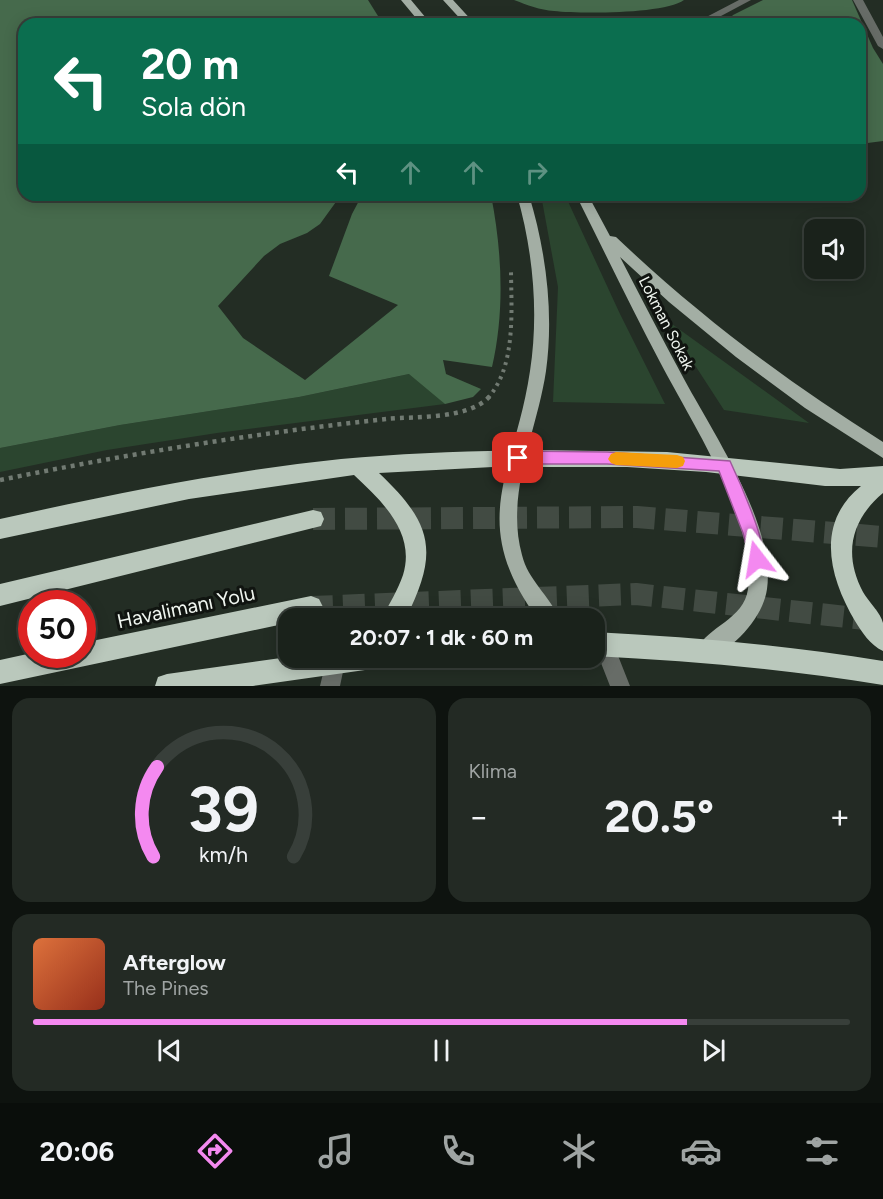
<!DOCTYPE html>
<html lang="tr">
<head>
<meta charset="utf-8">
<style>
	body { margin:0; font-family:Figtree,sans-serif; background:#232a24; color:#f1f3f6; height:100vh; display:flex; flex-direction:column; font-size:22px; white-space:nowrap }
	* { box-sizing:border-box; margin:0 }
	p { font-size:20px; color:#9fa4a3 }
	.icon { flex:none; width:33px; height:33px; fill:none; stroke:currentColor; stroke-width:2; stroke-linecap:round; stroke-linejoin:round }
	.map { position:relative; height:686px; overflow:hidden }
	.panel { display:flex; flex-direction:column; gap:12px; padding:12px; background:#0e130f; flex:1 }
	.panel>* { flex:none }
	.banner { position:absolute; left:18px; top:18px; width:848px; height:183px; border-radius:18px; box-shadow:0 3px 15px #0003,0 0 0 2px #383f3a; background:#0b6e4f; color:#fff; overflow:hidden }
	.fabs { position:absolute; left:804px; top:219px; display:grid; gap:12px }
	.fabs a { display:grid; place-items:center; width:60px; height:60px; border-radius:12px; background:#1a221b; box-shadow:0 3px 15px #0003,0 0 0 2px #383f3a; font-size:30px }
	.speed { position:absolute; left:18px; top:590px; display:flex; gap:12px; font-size:30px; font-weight:700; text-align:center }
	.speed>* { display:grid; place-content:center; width:78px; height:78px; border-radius:50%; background:#1a221b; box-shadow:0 3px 15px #0003,0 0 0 2px #383f3a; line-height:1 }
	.speed .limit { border:9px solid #d22; background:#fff; color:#111 }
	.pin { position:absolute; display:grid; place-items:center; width:51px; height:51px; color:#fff; margin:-26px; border-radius:12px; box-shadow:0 3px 9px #0006 }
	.me { position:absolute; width:66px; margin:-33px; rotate:346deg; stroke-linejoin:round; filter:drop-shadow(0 0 4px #0008) }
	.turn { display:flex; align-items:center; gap:21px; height:126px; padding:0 24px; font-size:27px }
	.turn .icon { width:78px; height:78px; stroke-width:2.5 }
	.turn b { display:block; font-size:42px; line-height:51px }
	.lanes { display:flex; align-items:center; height:57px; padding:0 24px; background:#0003; justify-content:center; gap:30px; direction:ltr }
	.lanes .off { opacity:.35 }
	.big { font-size:45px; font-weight:700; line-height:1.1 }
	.panel .widget { flex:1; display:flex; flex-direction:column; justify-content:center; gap:9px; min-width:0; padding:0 21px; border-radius:18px; background:#232a24 }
	.panel .dial { align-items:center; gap:0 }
	.dial svg { height:156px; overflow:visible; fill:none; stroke:#383f3a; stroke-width:7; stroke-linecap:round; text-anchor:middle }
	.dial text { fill:#f1f3f6; stroke:none }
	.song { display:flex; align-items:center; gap:18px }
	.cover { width:72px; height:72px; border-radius:9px; background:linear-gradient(135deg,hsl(20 70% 55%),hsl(10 70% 35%)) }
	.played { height:6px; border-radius:3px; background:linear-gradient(90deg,#f489f0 80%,#383f3a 80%) }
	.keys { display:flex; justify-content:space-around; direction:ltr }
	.heat { display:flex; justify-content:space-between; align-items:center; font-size:33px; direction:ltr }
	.panel .tiles { flex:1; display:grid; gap:12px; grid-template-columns:1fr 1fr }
	.widget:last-child { grid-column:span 2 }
	.trip { position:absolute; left:278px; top:608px; width:327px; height:60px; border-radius:18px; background:#1a221b; box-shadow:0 3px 15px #0003,0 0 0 2px #383f3a; font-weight:700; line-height:60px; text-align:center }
	.dock { display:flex; height:96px; justify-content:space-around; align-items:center; background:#0a0e0b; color:#9fa4a3 }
	.dock .icon { width:42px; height:42px }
	.dock .current { color:#f489f0 }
	.dock b { font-size:27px; color:#f1f3f6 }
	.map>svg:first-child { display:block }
	.green { fill:#2b452f }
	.forest { fill:#466a4c }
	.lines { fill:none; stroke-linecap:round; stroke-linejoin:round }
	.highway-tunnel { stroke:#424b43; stroke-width:22; stroke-dasharray:22 10; stroke-linecap:butt }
	.path-far1 { stroke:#717a72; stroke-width:4; stroke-dasharray:3 4.5; stroke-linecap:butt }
	.path { stroke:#717a72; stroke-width:4.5; stroke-dasharray:4 5; stroke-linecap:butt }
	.minor { fill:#676c67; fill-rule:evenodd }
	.major { fill:#a3aea4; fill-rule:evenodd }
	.highway { fill:#bac8bc; fill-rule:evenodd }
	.route { fill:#f489f0; stroke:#9f599c; stroke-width:1.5 }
	.slow { fill:#f59e0b }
	.labels { text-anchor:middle; stroke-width:6; stroke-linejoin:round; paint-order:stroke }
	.street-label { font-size:16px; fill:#f0f6f0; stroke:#101410 }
	.near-street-label { font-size:20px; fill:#f0f6f0; stroke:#101410 }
</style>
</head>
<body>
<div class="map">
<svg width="883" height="686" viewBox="0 0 883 686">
	<rect width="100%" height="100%" fill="#232d24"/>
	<!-- green -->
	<path class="green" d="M 541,195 L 565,195 L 620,314 L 665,404 L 553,402 L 558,287 Z
		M 665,319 L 809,423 L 724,410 Z
		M 414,373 L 445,404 L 217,433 L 107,450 L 0,472 L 0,448 L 120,425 L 299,397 Z"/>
	<!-- forest -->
	<path class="forest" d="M 0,0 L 368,0 L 383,24 L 24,24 L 24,195 L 341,195 L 320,224 L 307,233 L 280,244 L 264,256 L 218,306 L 243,338 L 305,380 L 398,305 L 329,276 L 352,214 L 362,195 L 491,195 C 502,251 505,311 492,367 L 443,360 L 446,374 L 481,389 L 473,397 L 445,404 L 409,374 L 299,397 L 120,425 L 0,448 Z
		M 514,0 L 684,0 C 665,14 580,14 554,11 C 540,10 527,5 514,0 Z
		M 763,0 L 852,0 L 873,48 L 883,64 L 883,141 L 860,144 L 860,24 L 725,24 L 733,15 Z"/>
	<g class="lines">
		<!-- highway-tunnel -->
		<path class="highway-tunnel" d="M 313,519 L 637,517 L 883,537
			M 311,607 L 636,594 L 883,621"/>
		<!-- path-far1 -->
		<path class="path-far1" d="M 488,398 C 517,365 511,308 511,268"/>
		<!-- path -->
		<path class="path" d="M 0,480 C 128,454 256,433 386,419 C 415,416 469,420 490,396"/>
		<!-- minor -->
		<path class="minor" d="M 739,0 L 751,0 L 706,24 L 693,24 Z
			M 853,0 L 863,0 L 883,37 L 883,49 L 878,46 Z
			M 604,635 L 611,638 L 630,686 L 610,686 L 594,645 L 597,638 Z
			M 327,657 L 343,657 L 345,662 L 340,686 L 320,686 Z"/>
		<!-- major -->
		<path class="major" d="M 401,0 L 411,0 L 431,24 L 421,24 Z
			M 443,0 L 453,0 L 475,24 L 465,24 Z
			M 517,195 L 529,195 C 546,251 554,313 546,371 C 537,432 505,493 522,555 C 528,580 549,595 559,618 L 537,618 C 466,520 515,473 530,371 C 539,313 533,251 517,195 Z
			M 576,195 L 588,195 L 610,236 L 616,237 C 698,315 787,382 883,442 L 883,458 L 805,408 L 736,357 L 669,302 L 620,257 C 641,298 662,338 684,379 C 713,433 776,526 767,589 C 763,618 733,649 707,660 L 700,657 L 697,650 C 707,626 744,620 748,589 C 758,523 690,420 660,362 C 631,307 604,251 576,195 Z"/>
		<!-- highway -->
		<path class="highway" d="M 532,450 L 667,452 L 840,469 L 883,466 L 883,493 C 851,520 843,554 863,592 C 868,601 881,613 883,623 C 883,631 883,642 883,651 C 870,645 862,632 855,621 C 829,577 815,523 861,486 L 825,486 L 706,472 L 627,467 L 493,467 L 379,473 C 433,524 439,552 406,618 L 382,618 C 389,604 398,590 403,575 C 416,533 382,501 354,475 L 189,499 L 0,539 L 0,519 C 113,494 226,471 341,459 C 404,453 468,451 532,450 Z
			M 313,510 L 321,512 L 324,519 L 321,526 L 313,528 L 0,606 L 0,584 Z
			M 311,596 L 319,599 L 323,607 L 319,615 L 311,618 L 288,618 L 288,623 L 0,684 L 0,660 L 32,653 L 82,654 L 82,643 Z
			M 594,632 C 691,637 787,645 883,661 L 883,685 C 787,669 691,661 594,656 Z
			M 288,657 L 384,657 L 380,665 L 372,669 L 253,686 L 155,686 L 158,677 L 167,674 Z"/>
	</g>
	<!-- route -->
	<path class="route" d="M 518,451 L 607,452 L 730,461 C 738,478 770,549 763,564 L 757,566 L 751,564 L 743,533 L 719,471 L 607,464 L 518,464 L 513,462 L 511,458 L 513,453 Z"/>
	<!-- slow -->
	<path class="slow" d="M 616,452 L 677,455 L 683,457 L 685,461 L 683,466 L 677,468 L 616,465 L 611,463 L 608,459 L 611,454 Z"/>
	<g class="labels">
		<!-- street labels -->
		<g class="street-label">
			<text transform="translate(667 323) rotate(63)" y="6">Lokman Sokak</text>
		</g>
		<!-- near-street labels -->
		<g class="near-street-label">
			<text transform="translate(186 607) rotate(-12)" y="7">Havalimanı Yolu</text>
		</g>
	</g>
</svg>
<div class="fabs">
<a><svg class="icon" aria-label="sound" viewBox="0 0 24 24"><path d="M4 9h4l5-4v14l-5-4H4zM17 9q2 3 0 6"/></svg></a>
</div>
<div class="speed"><div class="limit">50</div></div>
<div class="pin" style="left:518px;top:458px;background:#d93025"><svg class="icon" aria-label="arrive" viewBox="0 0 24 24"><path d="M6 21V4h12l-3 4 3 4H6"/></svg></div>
<svg class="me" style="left:757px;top:559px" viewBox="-20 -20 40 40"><path d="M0-17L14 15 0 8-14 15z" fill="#f489f0" stroke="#fff" stroke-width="4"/></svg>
<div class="trip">20:07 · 1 dk · 60 m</div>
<div class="banner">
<div class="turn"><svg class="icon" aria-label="left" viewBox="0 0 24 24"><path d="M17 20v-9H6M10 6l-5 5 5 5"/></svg><div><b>20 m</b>Sola dön</div></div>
<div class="lanes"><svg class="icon" aria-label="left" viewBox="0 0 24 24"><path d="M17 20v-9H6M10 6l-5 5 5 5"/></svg><svg class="icon off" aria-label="ahead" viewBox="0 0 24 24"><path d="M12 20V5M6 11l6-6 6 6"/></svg><svg class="icon off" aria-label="ahead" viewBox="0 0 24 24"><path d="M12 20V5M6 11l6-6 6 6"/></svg><svg class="icon off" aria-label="right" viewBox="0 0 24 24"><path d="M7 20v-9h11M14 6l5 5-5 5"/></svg></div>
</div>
</div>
<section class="panel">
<div class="tiles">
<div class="widget dial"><svg viewBox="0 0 100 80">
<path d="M14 69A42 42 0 1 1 86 69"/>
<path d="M14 69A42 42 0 0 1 16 23" stroke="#f489f0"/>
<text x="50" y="56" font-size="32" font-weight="700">39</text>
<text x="50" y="72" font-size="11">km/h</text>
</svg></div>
<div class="widget"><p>Klima</p>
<div class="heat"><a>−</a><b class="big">20.5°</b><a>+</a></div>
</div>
<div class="widget">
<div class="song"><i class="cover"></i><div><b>Afterglow</b><p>The Pines</p></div></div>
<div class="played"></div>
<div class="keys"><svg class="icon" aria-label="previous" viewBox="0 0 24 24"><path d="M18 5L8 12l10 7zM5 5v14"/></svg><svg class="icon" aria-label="pause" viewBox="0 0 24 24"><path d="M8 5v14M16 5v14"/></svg><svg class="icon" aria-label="next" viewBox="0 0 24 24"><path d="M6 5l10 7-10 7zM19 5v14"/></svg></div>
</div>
</div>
</section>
<nav class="dock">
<b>20:06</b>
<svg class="icon current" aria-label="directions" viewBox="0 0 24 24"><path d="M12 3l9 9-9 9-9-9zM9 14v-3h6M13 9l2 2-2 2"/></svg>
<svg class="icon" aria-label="music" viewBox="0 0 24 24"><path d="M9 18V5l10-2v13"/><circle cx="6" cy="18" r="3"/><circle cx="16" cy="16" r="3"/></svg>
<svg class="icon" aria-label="phone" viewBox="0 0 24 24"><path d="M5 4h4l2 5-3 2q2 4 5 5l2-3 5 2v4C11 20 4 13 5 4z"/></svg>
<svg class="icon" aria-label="climate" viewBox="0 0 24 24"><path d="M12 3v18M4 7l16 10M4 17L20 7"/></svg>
<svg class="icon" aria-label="car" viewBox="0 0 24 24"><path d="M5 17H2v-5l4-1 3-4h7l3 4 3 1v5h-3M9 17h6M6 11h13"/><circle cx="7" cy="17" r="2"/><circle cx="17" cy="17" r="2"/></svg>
<svg class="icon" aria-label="filters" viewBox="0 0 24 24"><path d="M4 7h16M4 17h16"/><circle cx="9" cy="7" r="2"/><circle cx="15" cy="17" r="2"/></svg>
</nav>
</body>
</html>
